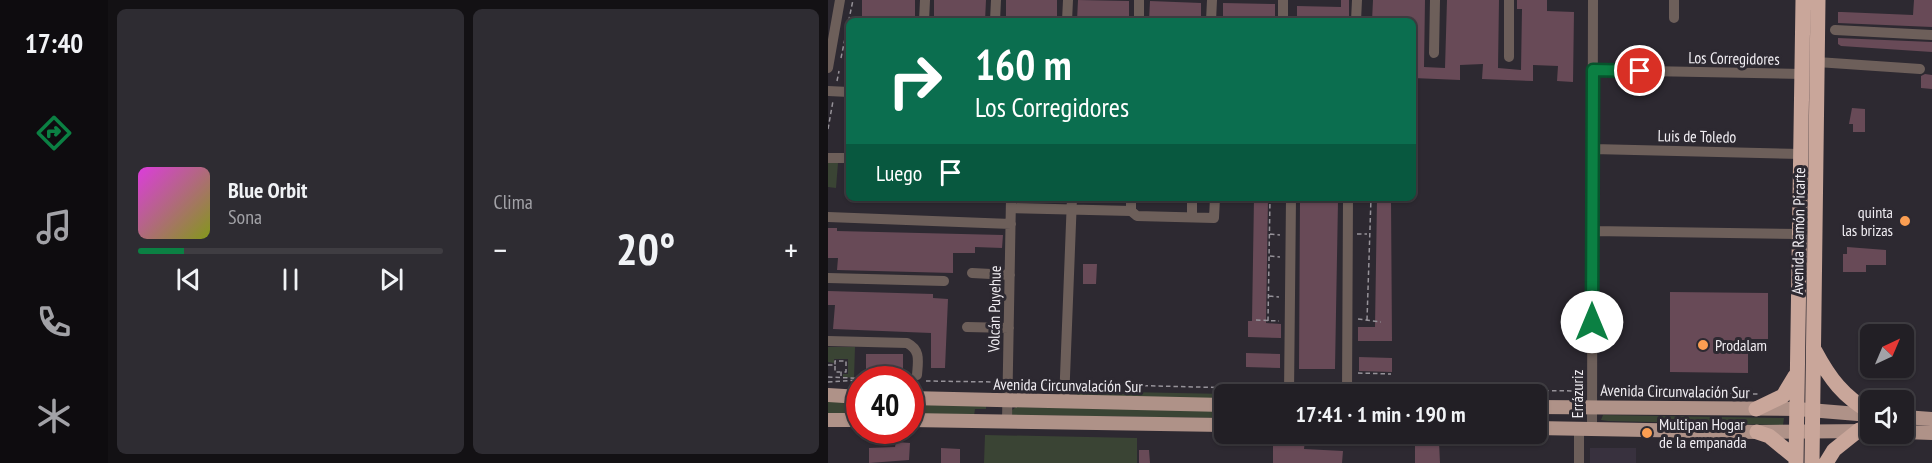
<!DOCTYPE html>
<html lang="es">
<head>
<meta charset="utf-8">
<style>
	body { margin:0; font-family:"PT Sans Narrow",sans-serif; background:#2e2c32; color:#f1f3f6; height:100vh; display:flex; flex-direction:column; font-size:22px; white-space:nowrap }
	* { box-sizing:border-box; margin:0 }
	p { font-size:20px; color:#a2a2a7 }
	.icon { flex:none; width:33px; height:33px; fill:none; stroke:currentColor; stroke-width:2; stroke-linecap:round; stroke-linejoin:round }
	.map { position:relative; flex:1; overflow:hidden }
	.details { display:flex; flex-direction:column; gap:9px; padding:9px; background:#131114; width:720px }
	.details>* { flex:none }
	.guide { position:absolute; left:18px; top:18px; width:570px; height:183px; border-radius:9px; box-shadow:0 2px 4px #0004,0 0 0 2px #3f3d42; background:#0b6e4f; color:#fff; overflow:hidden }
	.needle { width:39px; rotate:44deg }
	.buttons { position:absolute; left:1032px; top:324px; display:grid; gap:12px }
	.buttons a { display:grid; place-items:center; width:54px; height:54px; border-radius:9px; background:#221f25; box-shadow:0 2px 4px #0004,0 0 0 2px #3f3d42; font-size:30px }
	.speed { position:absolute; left:18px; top:366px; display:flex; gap:12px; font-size:30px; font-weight:700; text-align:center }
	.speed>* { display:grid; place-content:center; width:78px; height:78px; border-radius:50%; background:#221f25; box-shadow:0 2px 4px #0004,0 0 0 2px #3f3d42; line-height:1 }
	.speed .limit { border:9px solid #d22; background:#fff; color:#111 }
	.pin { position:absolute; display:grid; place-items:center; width:51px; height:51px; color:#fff; margin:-26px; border:3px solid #fff; border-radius:50%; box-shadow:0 2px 6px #0007 }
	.me { position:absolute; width:66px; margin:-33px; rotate:0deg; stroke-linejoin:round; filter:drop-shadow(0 0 4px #0008) }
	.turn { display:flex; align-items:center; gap:21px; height:126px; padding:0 30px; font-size:27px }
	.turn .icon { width:78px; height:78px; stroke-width:2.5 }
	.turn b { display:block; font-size:42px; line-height:51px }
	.then { display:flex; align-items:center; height:57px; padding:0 30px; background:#0003; gap:12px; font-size:22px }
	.big { font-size:45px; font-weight:800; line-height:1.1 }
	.details .widget { flex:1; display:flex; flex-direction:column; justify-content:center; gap:9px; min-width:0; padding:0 21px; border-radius:9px; background:#2e2c32 }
	.song { display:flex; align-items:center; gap:18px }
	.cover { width:72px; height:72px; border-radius:9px; background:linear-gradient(135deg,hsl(300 70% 55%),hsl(70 70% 35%)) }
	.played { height:6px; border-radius:3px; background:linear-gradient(90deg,#0b8043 15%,#3f3d42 15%) }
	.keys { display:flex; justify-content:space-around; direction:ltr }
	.heat { display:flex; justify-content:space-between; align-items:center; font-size:33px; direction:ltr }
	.details .tiles { flex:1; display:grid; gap:9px; grid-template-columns:repeat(2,1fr) }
	.trip { position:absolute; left:386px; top:384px; width:333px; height:60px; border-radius:9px; background:#221f25; box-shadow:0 2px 4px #0004,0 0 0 2px #3f3d42; font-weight:800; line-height:60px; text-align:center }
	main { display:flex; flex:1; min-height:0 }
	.menu { display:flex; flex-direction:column; width:108px; justify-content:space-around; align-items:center; background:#0e0c0f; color:#a2a2a7 }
	.menu .icon { width:42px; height:42px }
	.menu .current { color:#0b8043 }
	.menu b { font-size:27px; color:#f1f3f6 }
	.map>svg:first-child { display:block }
	.built { fill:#38313e }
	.green { fill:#3a4434 }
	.building { fill:#684a57 }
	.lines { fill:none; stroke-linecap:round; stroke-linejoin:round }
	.path { stroke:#969299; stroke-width:1.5; stroke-dasharray:4.5 3; stroke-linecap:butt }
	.minor { stroke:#6d5f5a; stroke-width:10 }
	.major { stroke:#af9288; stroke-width:14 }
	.highway { stroke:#c9a69a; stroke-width:15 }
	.route-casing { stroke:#07532c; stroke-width:15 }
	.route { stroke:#0b8043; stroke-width:10 }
	.poi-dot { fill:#fb9e52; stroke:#2d2931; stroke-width:2 }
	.labels { text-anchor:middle; stroke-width:6; stroke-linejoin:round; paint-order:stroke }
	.street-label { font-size:16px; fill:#f0edf2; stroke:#2d2931 }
	.poi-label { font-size:16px; fill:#f0edf2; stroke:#2d2931; text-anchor:start }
</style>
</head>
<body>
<main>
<nav class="menu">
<b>17:40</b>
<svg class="icon current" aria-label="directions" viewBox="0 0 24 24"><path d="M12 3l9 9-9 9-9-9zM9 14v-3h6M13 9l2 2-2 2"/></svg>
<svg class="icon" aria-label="music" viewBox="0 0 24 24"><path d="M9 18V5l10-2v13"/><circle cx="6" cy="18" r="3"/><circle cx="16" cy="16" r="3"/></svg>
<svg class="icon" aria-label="phone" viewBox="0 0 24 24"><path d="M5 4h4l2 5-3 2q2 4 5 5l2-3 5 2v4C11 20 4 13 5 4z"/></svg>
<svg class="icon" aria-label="climate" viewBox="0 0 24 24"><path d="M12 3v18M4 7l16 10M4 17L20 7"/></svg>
</nav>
<section class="details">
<div class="tiles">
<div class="widget">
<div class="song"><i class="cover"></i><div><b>Blue Orbit</b><p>Sona</p></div></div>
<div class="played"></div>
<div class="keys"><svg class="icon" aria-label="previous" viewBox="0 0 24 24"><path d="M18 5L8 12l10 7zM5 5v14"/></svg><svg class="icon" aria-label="pause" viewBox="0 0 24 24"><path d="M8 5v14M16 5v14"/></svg><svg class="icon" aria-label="next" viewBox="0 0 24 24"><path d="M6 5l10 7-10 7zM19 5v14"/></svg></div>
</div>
<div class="widget"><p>Clima</p>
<div class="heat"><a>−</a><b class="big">20°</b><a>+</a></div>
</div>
</div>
</section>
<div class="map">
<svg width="1104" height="463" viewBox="0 0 1104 463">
	<rect width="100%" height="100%" fill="#2d2931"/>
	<!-- built -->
	<path class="built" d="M 762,448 L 808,448 L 808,463 L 762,463 Z"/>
	<!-- green -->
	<path class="green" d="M 0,162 L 10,163 L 8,188 L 0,187 Z
		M 0,347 L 27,347 L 26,378 L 15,377 L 15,374 L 20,374 L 20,359 L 6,359 L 6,363 L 0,362 Z
		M 249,391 L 399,394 L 396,394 L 396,399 L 248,396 Z
		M 0,401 L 31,403 L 31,415 L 0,414 Z
		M 83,404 L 158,406 L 158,409 L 147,409 L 146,416 L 83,415 Z
		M 188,407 L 396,410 L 396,418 L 184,415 L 183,411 Z
		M 775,415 L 956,418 L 955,425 L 780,421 L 773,420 Z
		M 157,435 L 309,438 L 309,463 L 156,463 Z"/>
	<!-- building -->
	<path class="building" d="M 34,0 L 87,0 L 87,21 L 34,21 Z
		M 106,0 L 158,0 L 157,21 L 106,21 Z
		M 178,0 L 229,0 L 229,21 L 178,21 Z
		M 250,0 L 301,1 L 301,21 L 249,21 Z
		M 513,0 L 521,0 L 521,21 L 469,21 L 469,6 L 513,7 Z
		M 545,0 L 597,0 L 596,67 L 617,68 L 619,0 L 671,0 L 670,68 L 693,70 L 694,9 L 689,9 L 689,0 L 719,0 L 719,11 L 746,12 L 745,82 L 729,81 L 730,66 L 705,65 L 705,81 L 654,79 L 655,64 L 632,65 L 632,80 L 585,78 L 585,20 L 544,21 Z
		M 1086,0 L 1104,0 L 1104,27 L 1010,23 L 1010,12 L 1014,12 L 1085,15 Z
		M 322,1 L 373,3 L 373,21 L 321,21 Z
		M 395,3 L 447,4 L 447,21 L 395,21 Z
		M 1010,38 L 1104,42 L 1104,52 L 1013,46 L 1010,44 Z
		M 1097,74 L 1104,75 L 1104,89 L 1093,88 L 1093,76 Z
		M 1024,108 L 1037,109 L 1037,132 L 1025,132 L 1025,124 L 1021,124 Z
		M 426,198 L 440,198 L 438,323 L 453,324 L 453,338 L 420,337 L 420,321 L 424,321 Z
		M 472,199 L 510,201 L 507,369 L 471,369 Z
		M 549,199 L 563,199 L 564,341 L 530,341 L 530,327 L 547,327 Z
		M 0,228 L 9,228 L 9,231 L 175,235 L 174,248 L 147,247 L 147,253 L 125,253 L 125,273 L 9,270 L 10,258 L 0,258 Z
		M 1019,247 L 1058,250 L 1058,265 L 1038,265 L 1038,272 L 1015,272 L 1015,254 L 1019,254 Z
		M 255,264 L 269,264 L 268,284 L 255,284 Z
		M 0,291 L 105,294 L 105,298 L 120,299 L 117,368 L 103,368 L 103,333 L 5,329 L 7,305 L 0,305 Z
		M 842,292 L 940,293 L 940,339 L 920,339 L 920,373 L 842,372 Z
		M 418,353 L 452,354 L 452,368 L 418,367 Z
		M 38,354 L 75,354 L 75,378 L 38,377 Z
		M 531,357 L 564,358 L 564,372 L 531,371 Z
		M 445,439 L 477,440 L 476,449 L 515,451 L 514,463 L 445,463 Z
		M 68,442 L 82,443 L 81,460 L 41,463 L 41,448 L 67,447 Z
		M 611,442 L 612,463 L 587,463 L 587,443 Z
		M 113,448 L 132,449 L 132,463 L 113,463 Z
		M 311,450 L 321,450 L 322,463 L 311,463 Z"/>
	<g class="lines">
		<!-- path -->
		<path class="path" d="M 13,58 L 25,0
			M 9,81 L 11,71
			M 0,129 L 5,101
			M 442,234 L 452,235
			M 529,234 L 539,234
			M 442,256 L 452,257
			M 441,296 L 451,297
			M 530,319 L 553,322
			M 428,320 L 451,321
			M 539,320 L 543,198
			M 440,321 L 442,198
			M 0,365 L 7,365 L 7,361 L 18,361 L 18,372 L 13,372 L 13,377
			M 7,366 L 7,372 L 12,372
			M 530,373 L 563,374
			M 0,377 L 67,380
			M 98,381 L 168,382
			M 0,382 L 32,380
			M 191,383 L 225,383
			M 248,384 L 450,389
			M 215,388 L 225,388
			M 472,389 L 510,390
			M 529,389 L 753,391
			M 775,391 L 930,394
			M 401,393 L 450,394
			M 55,430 L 75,431
			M 401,436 L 702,439"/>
		<!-- minor -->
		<path class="minor" d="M 846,0 L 846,18
			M 96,21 L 97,0
			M 167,21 L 168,0
			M 239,21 L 240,0
			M 311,21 L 311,0
			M 383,21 L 384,0
			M 455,21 L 455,0
			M 528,21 L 529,0
			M 1007,30 L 1104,35
			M 606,53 L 607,0
			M 681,57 L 681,0
			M 989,62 L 1092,69
			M 0,68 L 12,0
			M 765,70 L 974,74
			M 0,91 L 21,92
			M 765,149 L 973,154
			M 0,158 L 21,158
			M 183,208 L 303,211 L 309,216 L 386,218 L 387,198
			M 303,211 L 303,198
			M 0,217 L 183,224
			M 364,217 L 364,198
			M 764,231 L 971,234
			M 144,273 L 182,275
			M 0,278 L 116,281
			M 139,327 L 181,328
			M 0,341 L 79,343 C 93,350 90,361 89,375
			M 461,394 L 463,198
			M 519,394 L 520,198
			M 236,402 L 244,198
			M 179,421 L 183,198
			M 764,429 L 765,0
			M 751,463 L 751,429"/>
		<!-- major -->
		<path class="major" d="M 0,395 L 32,397
			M 82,398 L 396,405
			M 708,407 L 969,409 L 1042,415
			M 1076,417 L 1104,419
			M 0,420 L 32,420
			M 82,420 L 396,425
			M 708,428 L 929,432 L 1042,431
			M 1076,432 L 1104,433"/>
		<!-- highway -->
		<path class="highway" d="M 987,351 C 1002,379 1015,396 1042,412
			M 928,409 L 955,396 L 967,376
			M 929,432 L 941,436 L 968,458
			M 968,463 L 975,0
			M 984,463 L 990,0
			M 998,463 L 1006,450 L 1031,430"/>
	</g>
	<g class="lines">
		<defs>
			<path id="route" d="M 764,322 L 765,70 L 812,71"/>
		</defs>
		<!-- route casing -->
		<use href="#route" class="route-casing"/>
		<!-- route -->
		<use href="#route" class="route"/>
	</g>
	<!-- markers -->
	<g class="poi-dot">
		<circle cx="1077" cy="221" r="6"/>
		<circle cx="875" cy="345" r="6"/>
		<circle cx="819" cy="433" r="6"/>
	</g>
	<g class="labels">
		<!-- street labels -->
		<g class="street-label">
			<text transform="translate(906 58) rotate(1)" y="6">Los Corregidores</text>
			<text transform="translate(869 136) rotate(1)" y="6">Luis de Toledo</text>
			<text transform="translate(970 231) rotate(-89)" y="6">Avenida Ramón Picarte</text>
			<text transform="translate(166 309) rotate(-89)" y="6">Volcán Puyehue</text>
			<text transform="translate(240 385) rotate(1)" y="6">Avenida Circunvalación Sur</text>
			<text transform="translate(847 391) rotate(1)" y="6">Avenida Circunvalación Sur</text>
			<text transform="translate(749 394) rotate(-90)" y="6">Errázuriz</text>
		</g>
		<!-- poi labels -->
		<g class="poi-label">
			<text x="1065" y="218" text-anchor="end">quinta<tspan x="1065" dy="18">las brizas</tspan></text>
			<text x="887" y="351">Prodalam</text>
			<text x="831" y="430">Multipan Hogar<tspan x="831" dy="18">de la empanada</tspan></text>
		</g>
	</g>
</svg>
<div class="buttons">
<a><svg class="needle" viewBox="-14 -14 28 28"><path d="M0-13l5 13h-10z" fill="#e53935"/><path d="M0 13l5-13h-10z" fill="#a2a2a7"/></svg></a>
<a><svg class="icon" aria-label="sound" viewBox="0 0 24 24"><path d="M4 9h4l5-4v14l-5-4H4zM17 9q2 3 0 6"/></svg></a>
</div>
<div class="speed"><div class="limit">40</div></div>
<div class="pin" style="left:812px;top:71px;background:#d93025"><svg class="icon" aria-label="arrive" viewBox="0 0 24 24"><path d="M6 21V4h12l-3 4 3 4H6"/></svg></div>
<svg class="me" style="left:764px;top:322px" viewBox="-20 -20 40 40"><circle r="19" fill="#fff"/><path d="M0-13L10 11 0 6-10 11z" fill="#0b8043"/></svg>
<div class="trip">17:41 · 1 min · 190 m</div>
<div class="guide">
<div class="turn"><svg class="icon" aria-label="right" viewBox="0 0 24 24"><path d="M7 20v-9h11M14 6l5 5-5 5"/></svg><div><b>160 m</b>Los Corregidores</div></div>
<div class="then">Luego<svg class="icon" aria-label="arrive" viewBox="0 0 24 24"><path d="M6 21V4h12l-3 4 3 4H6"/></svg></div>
</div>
</div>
</main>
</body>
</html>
